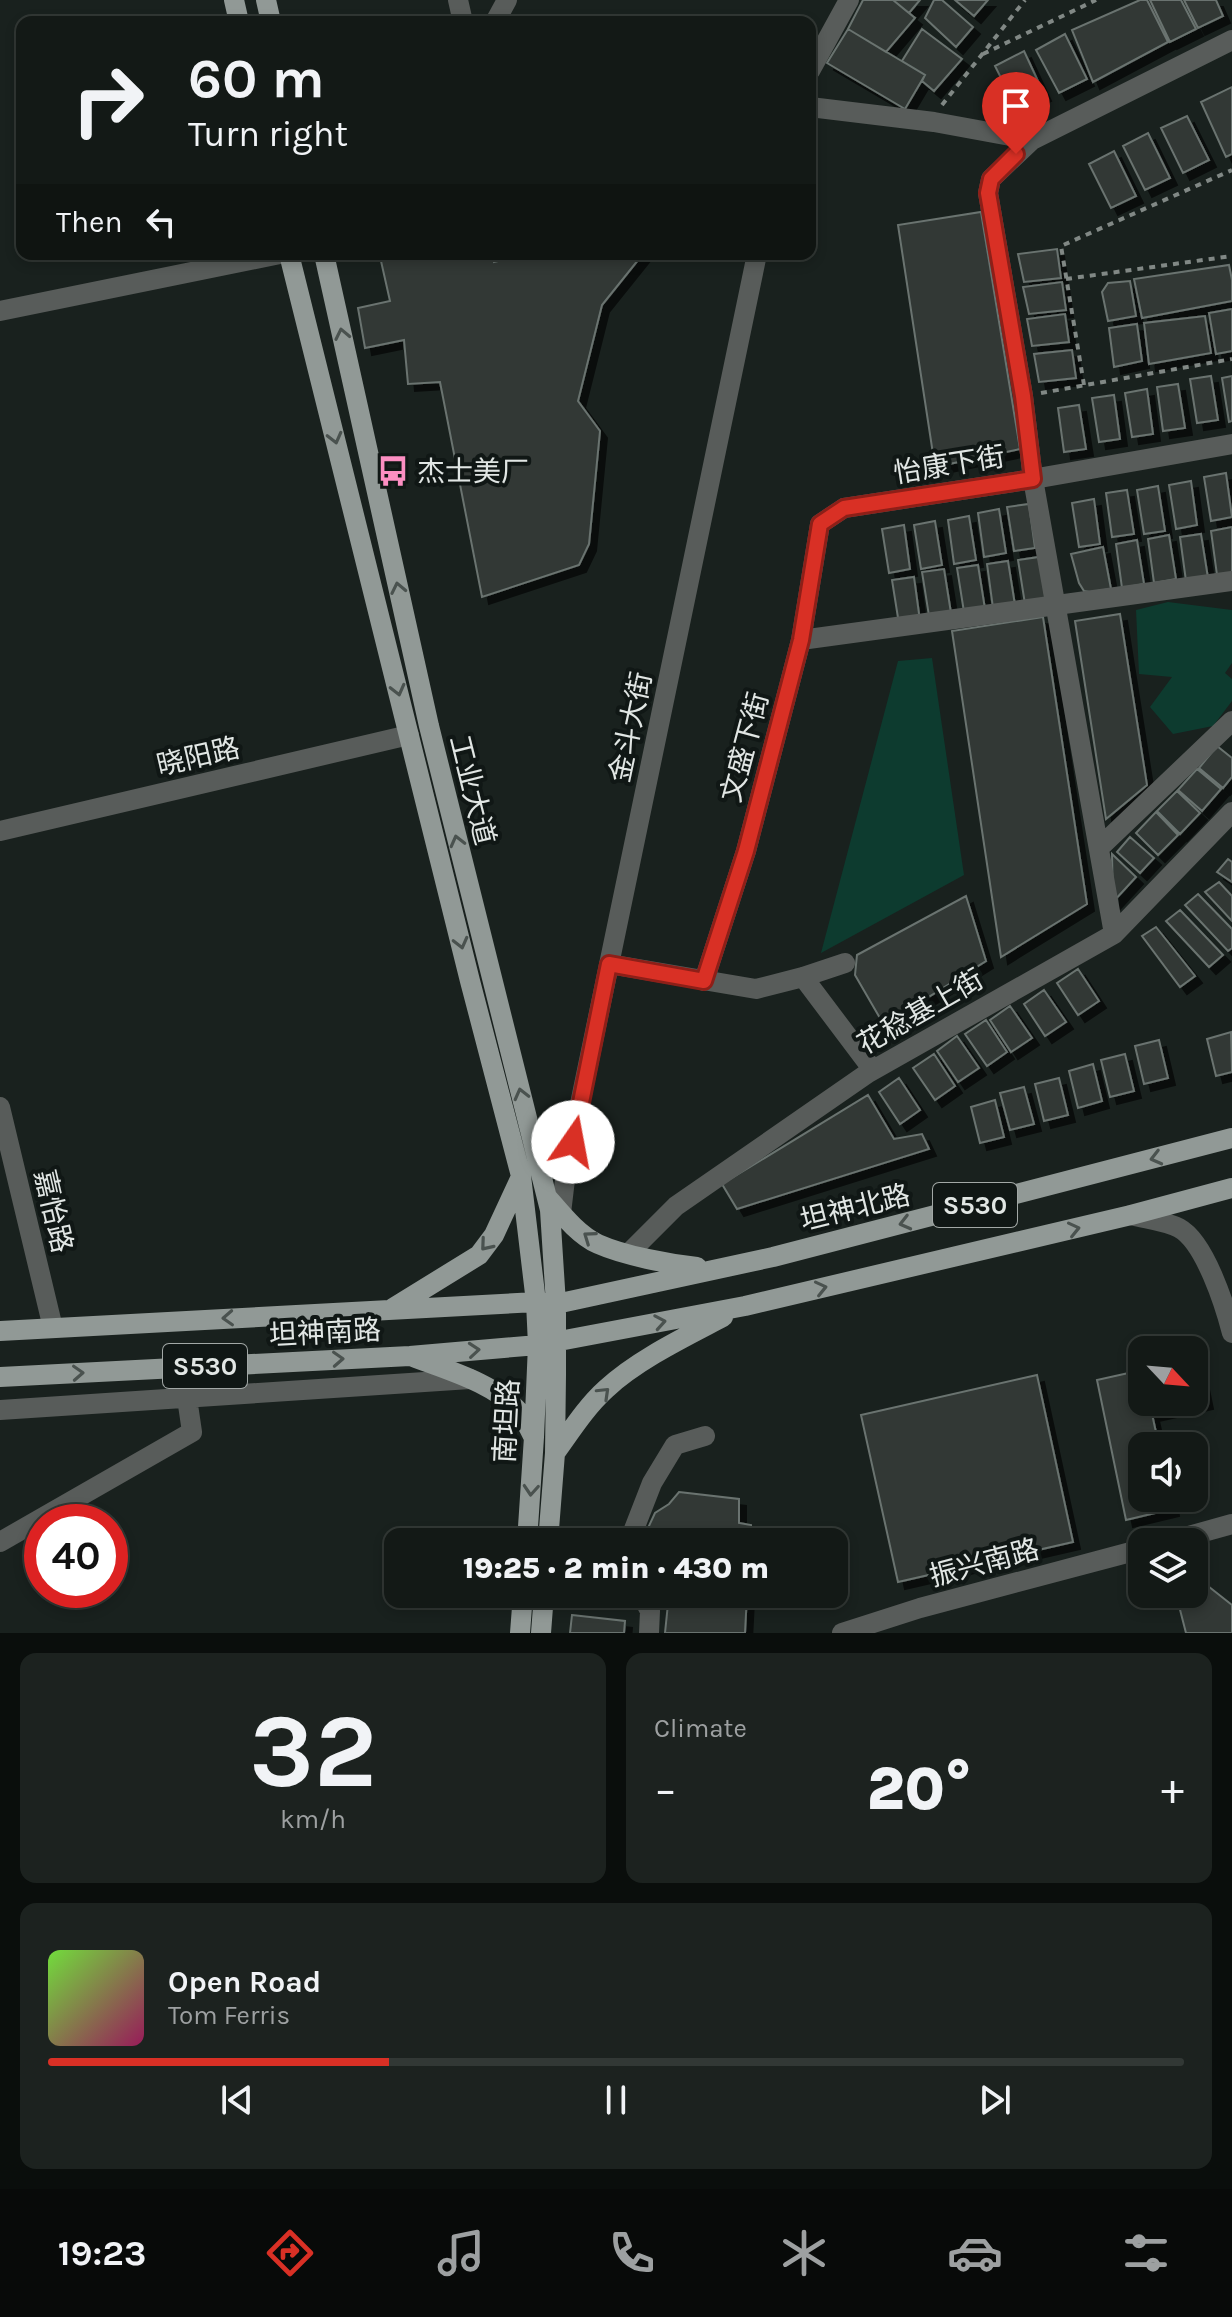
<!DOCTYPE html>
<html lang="en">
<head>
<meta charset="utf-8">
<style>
	body { margin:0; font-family:Karla,"Noto Sans SC",sans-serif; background:#1c221f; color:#f1f3f6; height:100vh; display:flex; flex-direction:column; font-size:30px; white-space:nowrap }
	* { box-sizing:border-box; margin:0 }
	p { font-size:26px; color:#9da0a1 }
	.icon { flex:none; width:44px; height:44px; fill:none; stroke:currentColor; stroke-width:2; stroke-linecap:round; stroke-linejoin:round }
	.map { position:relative; height:1633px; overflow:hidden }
	.side { display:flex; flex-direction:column; gap:20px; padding:20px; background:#0a0e0c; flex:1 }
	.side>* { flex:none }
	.hud { position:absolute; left:16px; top:16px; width:800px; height:244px; border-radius:16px; box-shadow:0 4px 12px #0003,0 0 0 2px #323835; background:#131916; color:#f1f3f6; overflow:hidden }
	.needle { width:52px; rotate:116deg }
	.controls { position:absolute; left:1128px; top:1336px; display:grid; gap:16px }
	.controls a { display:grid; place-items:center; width:80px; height:80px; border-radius:16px; background:#131916; box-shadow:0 4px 12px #0003,0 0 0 2px #323835; font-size:40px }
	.speed { position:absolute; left:24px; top:1504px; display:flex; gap:16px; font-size:40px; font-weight:700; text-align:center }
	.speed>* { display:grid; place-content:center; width:104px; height:104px; border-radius:50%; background:#131916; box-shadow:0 4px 12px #0003,0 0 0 2px #323835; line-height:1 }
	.speed .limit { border:12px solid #d22; background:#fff; color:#111 }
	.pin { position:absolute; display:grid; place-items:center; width:68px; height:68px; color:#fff; margin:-82px -34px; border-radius:50% 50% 50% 0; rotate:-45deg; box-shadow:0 0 8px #0007 }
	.pin .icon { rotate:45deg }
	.me { position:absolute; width:88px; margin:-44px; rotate:12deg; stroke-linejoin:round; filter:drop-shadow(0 0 6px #0008) }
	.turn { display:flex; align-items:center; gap:28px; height:168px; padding:0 40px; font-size:36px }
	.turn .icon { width:104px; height:104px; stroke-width:2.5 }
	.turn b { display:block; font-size:56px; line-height:68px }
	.then { display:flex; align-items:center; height:76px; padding:0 40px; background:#0003; gap:16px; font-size:30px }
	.big { font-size:60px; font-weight:800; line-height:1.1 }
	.side .widget { flex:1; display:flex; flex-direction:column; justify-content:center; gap:12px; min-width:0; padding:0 28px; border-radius:16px; background:#1c221f }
	.side .dial { align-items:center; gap:0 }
	.dial b { font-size:104px; line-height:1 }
	.song { display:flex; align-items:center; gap:24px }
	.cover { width:96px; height:96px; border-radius:12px; background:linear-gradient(135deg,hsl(100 70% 55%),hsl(330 70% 35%)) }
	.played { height:8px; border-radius:4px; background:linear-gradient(90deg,#d93025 30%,#323835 30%) }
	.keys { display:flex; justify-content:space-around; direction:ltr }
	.heat { display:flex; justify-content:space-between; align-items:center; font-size:44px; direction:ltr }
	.side .tiles { flex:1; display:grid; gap:20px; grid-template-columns:1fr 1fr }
	.widget:last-child { grid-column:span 2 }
	.trip { position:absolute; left:384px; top:1528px; width:464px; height:80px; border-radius:16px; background:#131916; box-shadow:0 4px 12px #0003,0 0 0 2px #323835; font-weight:800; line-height:80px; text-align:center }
	.tab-bar { display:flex; height:128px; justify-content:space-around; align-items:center; background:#080a09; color:#9da0a1 }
	.tab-bar .icon { width:56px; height:56px }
	.tab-bar .active { color:#d93025 }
	.tab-bar b { font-size:36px; color:#f1f3f6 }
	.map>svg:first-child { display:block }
	.green { fill:#0d3b2f }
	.building { fill:#303835; stroke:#6a736f; stroke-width:2; filter:url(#shadow) }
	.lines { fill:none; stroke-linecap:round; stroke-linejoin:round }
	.path { stroke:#818885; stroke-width:4; stroke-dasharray:6 6; stroke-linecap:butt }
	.minor { stroke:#585c5a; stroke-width:20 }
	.major { stroke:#919996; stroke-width:20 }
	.oneway { stroke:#4a524f }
	.route-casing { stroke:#8d1f18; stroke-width:20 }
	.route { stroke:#d93025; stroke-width:14 }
	.labels { text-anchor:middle; stroke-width:8; stroke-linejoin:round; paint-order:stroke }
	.shield { fill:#101715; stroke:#a2a8a6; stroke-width:2 }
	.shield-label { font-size:26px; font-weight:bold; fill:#e1e6e4 }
	.street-label { font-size:28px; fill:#e1e6e4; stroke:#101715 }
	.poi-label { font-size:28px; fill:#e1e6e4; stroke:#101715; text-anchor:start }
</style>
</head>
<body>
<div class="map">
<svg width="1232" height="1633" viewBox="0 0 1232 1633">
	<defs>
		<filter id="shadow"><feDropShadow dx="7" dy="7" stdDeviation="0" flood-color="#0009"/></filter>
	</defs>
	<rect width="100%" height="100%" fill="#19211e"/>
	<!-- green -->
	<path class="green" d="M 1168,602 L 1232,610 L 1232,663 L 1225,673 L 1232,679 L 1232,701 L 1213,726 L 1173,734 L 1150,707 L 1172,677 L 1139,674 L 1136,610 Z
		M 932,658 L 964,875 L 821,953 L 898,661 Z"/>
	<!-- building -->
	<path class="building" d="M 863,0 L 893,0 L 915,18 L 886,52 L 848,29 Z
		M 893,0 L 920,0 L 909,13 Z
		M 934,0 L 942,0 L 973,27 L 956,47 L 925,18 Z
		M 955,0 L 988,0 L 974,16 Z
		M 1140,0 L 1147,0 L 1168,42 L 1093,82 L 1072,30 Z
		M 1150,0 L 1181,0 L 1196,29 L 1170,42 Z
		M 1184,0 L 1216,0 L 1223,16 L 1198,28 Z
		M 848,29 L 925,75 L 905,109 L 827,63 Z
		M 922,29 L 962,59 L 934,91 L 922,81 L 925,75 L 902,61 Z
		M 1065,34 L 1087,79 L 1059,93 L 1036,50 Z
		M 1024,51 L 1044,94 L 1016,108 L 995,66 Z
		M 1232,87 L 1232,154 L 1226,157 L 1201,102 Z
		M 1187,116 L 1209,160 L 1183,173 L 1161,128 Z
		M 1148,133 L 1170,178 L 1145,190 L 1123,146 Z
		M 1114,151 L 1136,196 L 1111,208 L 1089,164 Z
		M 981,212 L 1020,449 L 935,467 L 898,225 Z
		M 1057,249 L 1061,278 L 1024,282 L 1018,254 Z
		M 412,254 L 493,254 L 494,262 L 529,254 L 643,254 L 602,305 L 578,401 L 600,431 L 589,544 L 579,565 L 482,597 L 440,382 L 408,384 L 404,340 L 365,348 L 358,308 L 390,301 L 381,261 Z
		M 1229,265 L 1232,280 L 1232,301 L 1142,318 L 1134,279 Z
		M 1130,281 L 1136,316 L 1108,321 L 1102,292 L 1108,283 Z
		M 1062,282 L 1066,310 L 1029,314 L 1023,287 Z
		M 1232,309 L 1232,351 L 1216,354 L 1209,313 Z
		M 1065,314 L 1069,342 L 1032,346 L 1027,319 Z
		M 1205,316 L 1211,353 L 1149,364 L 1144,323 Z
		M 1137,324 L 1142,361 L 1114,367 L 1109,328 Z
		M 1072,350 L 1076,378 L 1039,382 L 1034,354 Z
		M 1211,376 L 1218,420 L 1197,423 L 1190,379 Z
		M 1232,376 L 1232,421 L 1229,422 L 1222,378 Z
		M 1178,384 L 1185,428 L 1163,431 L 1157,387 Z
		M 1147,389 L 1153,434 L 1132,437 L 1125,393 Z
		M 1114,395 L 1120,439 L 1099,442 L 1092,398 Z
		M 1079,405 L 1086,449 L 1064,452 L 1058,408 Z
		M 1226,473 L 1232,517 L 1211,521 L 1204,477 Z
		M 1191,481 L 1197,525 L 1176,529 L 1169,485 Z
		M 1158,486 L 1165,531 L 1144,534 L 1137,490 Z
		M 1127,490 L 1134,534 L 1112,537 L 1106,493 Z
		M 1094,499 L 1100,544 L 1079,547 L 1072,503 Z
		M 1029,504 L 1035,548 L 1014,551 L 1007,507 Z
		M 999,509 L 1006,553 L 984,557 L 978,513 Z
		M 969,516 L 976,560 L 954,564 L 948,520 Z
		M 935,521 L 942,565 L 921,569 L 914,525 Z
		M 904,525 L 910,569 L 889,573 L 882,529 Z
		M 1232,527 L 1232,573 L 1217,575 L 1211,531 Z
		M 1201,534 L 1208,578 L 1186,581 L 1180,537 Z
		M 1169,535 L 1176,579 L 1154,583 L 1148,539 Z
		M 1137,540 L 1144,584 L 1122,588 L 1116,544 Z
		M 1103,547 L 1111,589 L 1090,592 L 1084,591 L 1079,583 L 1071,554 Z
		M 1039,557 L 1046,601 L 1025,604 L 1018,560 Z
		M 1008,561 L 1015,605 L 993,608 L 987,564 Z
		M 978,565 L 985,609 L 964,612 L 957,568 Z
		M 944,569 L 951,613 L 929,616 L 922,572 Z
		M 914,577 L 920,621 L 899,624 L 892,580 Z
		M 1120,614 L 1147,785 L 1106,819 L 1075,621 Z
		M 1043,617 L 1087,904 L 1001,957 L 952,631 Z
		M 1217,746 L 1232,758 L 1232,777 L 1223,788 L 1199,768 Z
		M 1197,769 L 1221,789 L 1202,811 L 1178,790 Z
		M 1177,791 L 1200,813 L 1180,834 L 1157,811 Z
		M 1156,812 L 1178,835 L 1158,855 L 1136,833 Z
		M 1130,837 L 1154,858 L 1140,873 L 1117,852 Z
		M 1112,854 L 1136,877 L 1113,902 Z
		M 1228,859 L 1232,862 L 1232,882 L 1217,872 Z
		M 1219,882 L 1232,896 L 1232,921 L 1205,892 Z
		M 1198,894 L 1232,929 L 1232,948 L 1228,951 L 1185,905 Z
		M 966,896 L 986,961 L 884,1025 L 855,975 L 857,955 Z
		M 1180,910 L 1223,955 L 1209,967 L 1166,921 Z
		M 1156,927 L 1195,976 L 1180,987 L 1142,936 Z
		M 1078,969 L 1099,1001 L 1078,1015 L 1057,983 Z
		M 1044,990 L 1066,1022 L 1045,1036 L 1024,1004 Z
		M 1010,1006 L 1032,1038 L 1011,1052 L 990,1020 Z
		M 986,1020 L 1007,1052 L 987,1066 L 965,1034 Z
		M 1231,1032 L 1232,1072 L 1216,1076 L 1207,1039 Z
		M 957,1036 L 979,1068 L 958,1082 L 937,1051 Z
		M 1159,1040 L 1168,1078 L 1144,1084 L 1135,1046 Z
		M 934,1054 L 955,1086 L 935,1100 L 913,1068 Z
		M 1125,1054 L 1134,1091 L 1110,1097 L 1101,1060 Z
		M 1093,1064 L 1102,1101 L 1078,1108 L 1069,1071 Z
		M 899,1078 L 920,1110 L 900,1124 L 879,1092 Z
		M 1059,1078 L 1068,1115 L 1044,1121 L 1035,1084 Z
		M 1024,1087 L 1034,1124 L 1010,1130 L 1000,1093 Z
		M 868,1095 L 894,1139 L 922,1134 L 929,1149 L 737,1209 L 722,1184 Z
		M 995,1100 L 1004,1137 L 980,1143 L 971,1107 Z
		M 1197,1358 L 1206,1402 L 1152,1414 L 1159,1446 L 1142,1446 L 1142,1498 L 1170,1498 L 1172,1509 L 1126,1520 L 1097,1380 L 1142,1370 L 1142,1402 L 1194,1402 L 1194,1359 Z
		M 1037,1375 L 1073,1542 L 898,1582 L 861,1415 Z
		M 679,1492 L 739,1499 L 739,1523 L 751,1525 L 750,1542 L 649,1542 L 648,1528 L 655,1513 L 669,1504 Z
		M 1194,1575 L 1232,1605 L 1232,1633 L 1186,1633 L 1176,1594 L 1194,1594 Z
		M 669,1594 L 747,1594 L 745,1633 L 665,1633 Z
		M 572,1615 L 625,1621 L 624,1633 L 570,1633 Z"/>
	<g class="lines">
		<!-- path -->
		<path class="path" d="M 983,54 L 1096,0
			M 942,105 L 1025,0
			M 1066,279 L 1232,256
			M 1084,385 L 1061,246 L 1232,170
			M 1041,393 L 1232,359"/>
		<!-- minor -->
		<path class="minor" d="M 458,0 L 463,22
			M 495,22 L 507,0
			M 810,71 L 849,0
			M 810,107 L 934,122 L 1032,140 L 1232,40
			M 1032,140 L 991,179 L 988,193 L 1023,396 L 1033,479 L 1114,934
			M 0,311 L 280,254
			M 801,640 L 1232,581
			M 0,831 L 409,735
			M 1099,848 L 1232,721
			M 609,964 L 756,989 L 803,977 L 845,963
			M 803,977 L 873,1070
			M 704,981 L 746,851 L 801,640 L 820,524 L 844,508 L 1033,479 L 1232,444
			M 0,1107 L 53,1328
			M 561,1213 L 566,1171 L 757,254
			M 1131,1215 C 1146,1219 1166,1221 1179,1228 C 1205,1242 1225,1306 1232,1333
			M 629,1253 L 676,1206 L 868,1073 L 1114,934 L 1232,812
			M 0,1410 L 470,1379
			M 0,1542 L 192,1432 L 187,1398
			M 629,1542 L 652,1483 L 675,1445 L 705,1436
			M 1167,1542 L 1232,1524
			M 641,1594 L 650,1611 L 649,1633
			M 842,1633 L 920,1608 L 1142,1549"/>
		<!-- major -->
		<path class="major" d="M 234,0 L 239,22
			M 266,0 L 271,22
			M 289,254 L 470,981 L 521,1176 L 536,1302 L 538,1345 L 534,1437 L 527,1542
			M 324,254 L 429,726 L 550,1210 L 556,1304 L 556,1375 L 555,1453 L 548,1542
			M 547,1197 C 561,1213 578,1235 598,1244 C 625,1256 669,1264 697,1267
			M 393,1308 L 479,1255 L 494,1235 L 520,1179
			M 0,1331 L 536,1302 L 556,1304 L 773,1257 L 1232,1138
			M 413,1357 C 447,1370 497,1384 520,1413 C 525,1420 529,1428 533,1436
			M 0,1377 L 410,1356 L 538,1345 L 745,1306 L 1131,1215 L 1232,1188
			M 555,1453 C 571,1431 586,1407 606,1389 C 637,1360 685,1337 723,1317
			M 520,1633 L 523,1594
			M 541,1633 L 544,1594"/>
	</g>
	<!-- one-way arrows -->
	<defs><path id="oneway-chevron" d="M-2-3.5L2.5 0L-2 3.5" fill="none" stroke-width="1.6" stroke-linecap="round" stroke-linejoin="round" transform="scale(2)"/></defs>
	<g class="oneway">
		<use href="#oneway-chevron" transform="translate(342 334) rotate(-102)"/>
		<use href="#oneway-chevron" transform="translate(335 438) rotate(76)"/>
		<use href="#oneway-chevron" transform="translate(398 588) rotate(-102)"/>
		<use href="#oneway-chevron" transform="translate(398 690) rotate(76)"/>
		<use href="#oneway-chevron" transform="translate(457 841) rotate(-104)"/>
		<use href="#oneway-chevron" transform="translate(461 943) rotate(76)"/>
		<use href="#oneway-chevron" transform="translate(521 1094) rotate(-104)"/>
		<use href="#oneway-chevron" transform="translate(1156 1158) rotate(166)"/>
		<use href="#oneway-chevron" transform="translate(905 1223) rotate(166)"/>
		<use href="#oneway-chevron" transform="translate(1074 1229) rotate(-13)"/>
		<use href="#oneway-chevron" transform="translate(589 1237) rotate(-145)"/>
		<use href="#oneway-chevron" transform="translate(486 1245) rotate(130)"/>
		<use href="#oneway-chevron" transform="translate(821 1288) rotate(-13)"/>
		<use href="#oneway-chevron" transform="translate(228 1318) rotate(177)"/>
		<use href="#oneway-chevron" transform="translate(660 1322) rotate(-10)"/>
		<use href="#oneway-chevron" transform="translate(474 1350) rotate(-5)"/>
		<use href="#oneway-chevron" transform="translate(338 1359) rotate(-3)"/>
		<use href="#oneway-chevron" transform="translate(78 1373) rotate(-3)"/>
		<use href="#oneway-chevron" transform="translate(604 1393) rotate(-44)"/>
		<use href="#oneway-chevron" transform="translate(531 1490) rotate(94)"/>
	</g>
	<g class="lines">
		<defs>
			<path id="route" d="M 573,1142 L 609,964 L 704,981 L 746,851 L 801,640 L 820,524 L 844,508 L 1033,479 L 1023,396 L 988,193 L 991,179 L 1016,154"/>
		</defs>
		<!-- route casing -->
		<use href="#route" class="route-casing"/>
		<!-- route -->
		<use href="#route" class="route"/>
	</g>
	<!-- icons -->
	<defs>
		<symbol id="bus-bare" viewBox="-9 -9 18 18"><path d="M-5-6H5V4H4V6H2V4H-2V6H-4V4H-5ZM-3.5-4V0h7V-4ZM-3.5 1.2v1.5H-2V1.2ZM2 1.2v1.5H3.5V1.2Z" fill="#fc8fc2" stroke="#101715" stroke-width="2.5" paint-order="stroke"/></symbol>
	</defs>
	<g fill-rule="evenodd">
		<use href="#bus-bare" x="371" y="449" width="44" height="44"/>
	</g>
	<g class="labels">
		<!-- shield labels -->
		<g class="shield">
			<rect x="933" y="1183" width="84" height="44" rx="6"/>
			<rect x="163" y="1344" width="84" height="44" rx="6"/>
		</g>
		<g class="shield-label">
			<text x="975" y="1214">S530</text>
			<text x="205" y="1375">S530</text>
		</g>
		<!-- street labels -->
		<g class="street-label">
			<text transform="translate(949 464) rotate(-9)" y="10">怡康下街</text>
			<text transform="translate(630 727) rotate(-78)" y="10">金斗大街</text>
			<text transform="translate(744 747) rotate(-75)" y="10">文盛下街</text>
			<text transform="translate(198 756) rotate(-13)" y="10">晓阳路</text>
			<text transform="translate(473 790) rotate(76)" y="10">工业大道</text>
			<text transform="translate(920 1011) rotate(-30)" y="10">花稔基上街</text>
			<text transform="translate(855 1207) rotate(-14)" y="10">坦神北路</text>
			<text transform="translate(54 1211) rotate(77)" y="10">嘉怡路</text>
			<text transform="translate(325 1332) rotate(-3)" y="10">坦神南路</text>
			<text transform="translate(506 1421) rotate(-87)" y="10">南坦路</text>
			<text transform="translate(984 1562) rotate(-15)" y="10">振兴南路</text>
		</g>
		<!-- poi labels -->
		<g class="poi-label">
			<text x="417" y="481">杰士美厂</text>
		</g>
	</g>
</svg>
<div class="controls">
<a><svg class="needle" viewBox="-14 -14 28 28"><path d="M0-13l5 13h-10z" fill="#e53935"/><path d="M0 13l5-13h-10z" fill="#9da0a1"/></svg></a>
<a><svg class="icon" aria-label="sound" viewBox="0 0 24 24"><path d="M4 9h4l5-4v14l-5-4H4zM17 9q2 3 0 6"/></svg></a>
<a><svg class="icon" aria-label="layers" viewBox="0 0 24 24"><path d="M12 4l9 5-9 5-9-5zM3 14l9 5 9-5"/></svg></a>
</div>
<div class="speed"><div class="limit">40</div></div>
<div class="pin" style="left:1016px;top:154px;background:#d93025"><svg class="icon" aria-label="arrive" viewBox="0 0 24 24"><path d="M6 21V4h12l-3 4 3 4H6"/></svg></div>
<svg class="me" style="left:573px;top:1142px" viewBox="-20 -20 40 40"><circle r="19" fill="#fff"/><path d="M0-13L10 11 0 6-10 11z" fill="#d93025"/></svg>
<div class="trip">19:25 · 2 min · 430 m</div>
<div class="hud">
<div class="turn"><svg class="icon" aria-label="right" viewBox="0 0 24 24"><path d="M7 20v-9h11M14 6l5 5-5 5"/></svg><div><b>60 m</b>Turn right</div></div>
<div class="then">Then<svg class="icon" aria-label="left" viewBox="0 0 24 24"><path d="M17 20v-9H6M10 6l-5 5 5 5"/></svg></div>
</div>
</div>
<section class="side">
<div class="tiles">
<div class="widget dial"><b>32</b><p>km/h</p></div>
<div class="widget"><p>Climate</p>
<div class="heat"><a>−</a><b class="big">20°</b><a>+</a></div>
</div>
<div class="widget">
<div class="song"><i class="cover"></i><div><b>Open Road</b><p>Tom Ferris</p></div></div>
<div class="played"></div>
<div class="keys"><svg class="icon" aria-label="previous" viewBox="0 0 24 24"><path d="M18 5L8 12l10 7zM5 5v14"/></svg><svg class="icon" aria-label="pause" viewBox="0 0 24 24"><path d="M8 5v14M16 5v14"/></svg><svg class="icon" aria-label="next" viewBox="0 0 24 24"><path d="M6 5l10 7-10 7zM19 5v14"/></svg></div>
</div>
</div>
</section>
<nav class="tab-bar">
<b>19:23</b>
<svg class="icon active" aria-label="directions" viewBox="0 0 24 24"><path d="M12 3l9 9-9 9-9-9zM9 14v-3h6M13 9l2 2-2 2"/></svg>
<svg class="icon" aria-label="music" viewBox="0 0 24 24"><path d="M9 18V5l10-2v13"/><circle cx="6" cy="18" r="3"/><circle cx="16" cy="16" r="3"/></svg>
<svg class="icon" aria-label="phone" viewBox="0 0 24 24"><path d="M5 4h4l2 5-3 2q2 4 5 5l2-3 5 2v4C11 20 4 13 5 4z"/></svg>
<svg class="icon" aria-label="climate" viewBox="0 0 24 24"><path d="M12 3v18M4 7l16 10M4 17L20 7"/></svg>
<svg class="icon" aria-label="car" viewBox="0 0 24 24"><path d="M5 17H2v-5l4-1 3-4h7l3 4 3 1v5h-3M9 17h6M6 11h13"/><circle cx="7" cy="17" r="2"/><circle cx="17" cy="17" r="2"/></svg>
<svg class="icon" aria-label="filters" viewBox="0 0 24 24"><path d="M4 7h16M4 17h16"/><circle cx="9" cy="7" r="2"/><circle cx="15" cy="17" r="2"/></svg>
</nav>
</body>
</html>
